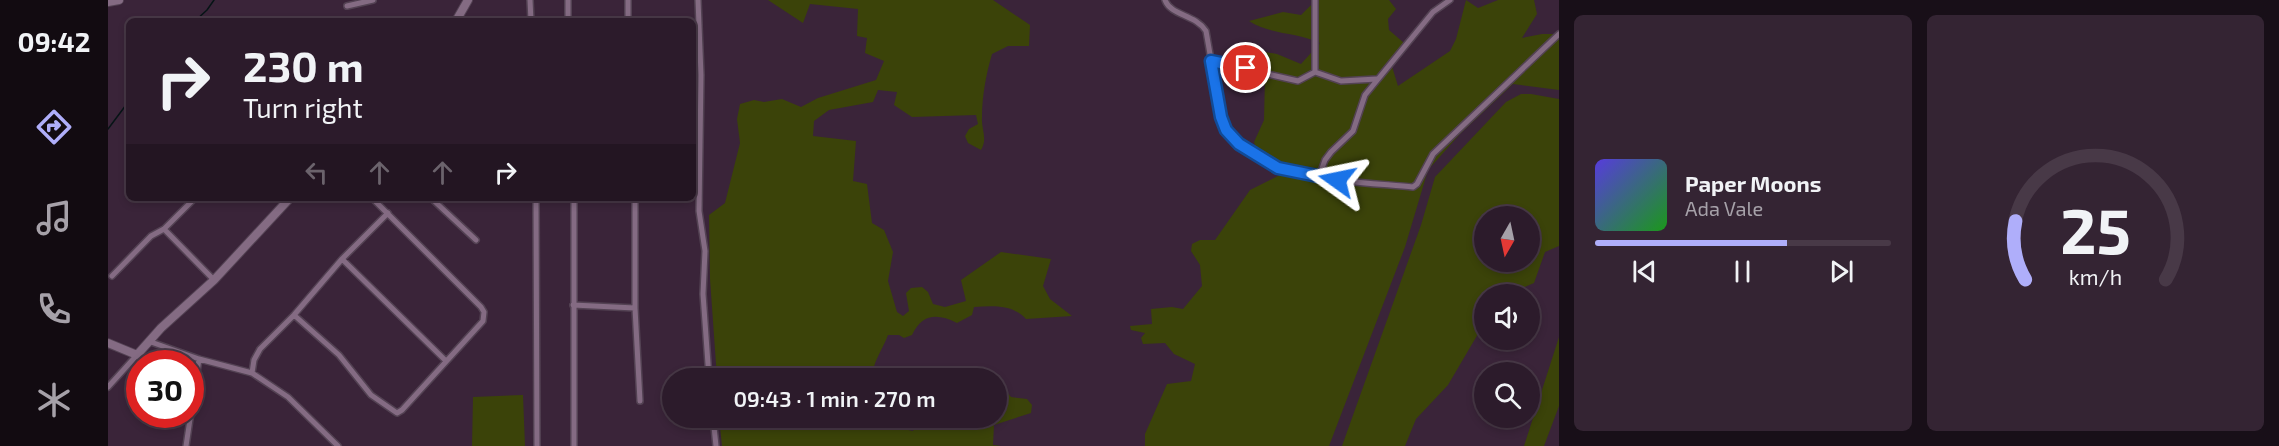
<!DOCTYPE html>
<html lang="en">
<head>
<meta charset="utf-8">
<style>
	body { margin:0; font-family:"Exo 2",sans-serif; background:#342433; color:#f1f3f6; height:100vh; display:flex; flex-direction:column; font-size:22px; white-space:nowrap }
	* { box-sizing:border-box; margin:0 }
	p { font-size:20px; color:#a6a1a9 }
	.icon { flex:none; width:33px; height:33px; fill:none; stroke:currentColor; stroke-width:2; stroke-linecap:round; stroke-linejoin:round }
	.map { position:relative; flex:1; overflow:hidden }
	.drawer { display:flex; flex-direction:column; gap:15px; padding:15px; background:#180f18; width:720px }
	.drawer>* { flex:none }
	.banner { position:absolute; left:18px; top:18px; width:570px; height:183px; border-radius:9px; box-shadow:0 3px 9px #0003,0 0 0 2px #483947; background:#2c1b2b; color:#f1f3f6; overflow:hidden }
	.needle { width:39px; rotate:189deg }
	.tools { position:absolute; left:1366px; top:206px; display:grid; gap:12px }
	.tools a { display:grid; place-items:center; width:66px; height:66px; border-radius:50%; background:#2c1b2b; box-shadow:0 3px 9px #0003,0 0 0 2px #483947; font-size:30px }
	.speed { position:absolute; left:18px; top:350px; display:flex; gap:12px; font-size:30px; font-weight:700; text-align:center }
	.speed>* { display:grid; place-content:center; width:78px; height:78px; border-radius:50%; background:#2c1b2b; box-shadow:0 3px 9px #0003,0 0 0 2px #483947; line-height:1 }
	.speed .limit { border:9px solid #d22; background:#fff; color:#111 }
	.pin { position:absolute; display:grid; place-items:center; width:51px; height:51px; color:#fff; margin:-26px; border:3px solid #fff; border-radius:50%; box-shadow:0 2px 6px #0007 }
	.me { position:absolute; width:66px; margin:-33px; rotate:282deg; stroke-linejoin:round; filter:drop-shadow(0 0 4px #0008) }
	.turn { display:flex; align-items:center; gap:21px; height:126px; padding:0 18px; font-size:27px }
	.turn .icon { width:78px; height:78px; stroke-width:2.5 }
	.turn b { display:block; font-size:42px; line-height:51px }
	.lanes { display:flex; align-items:center; height:57px; padding:0 18px; background:#0003; justify-content:center; gap:30px; direction:ltr }
	.lanes .off { opacity:.35 }
	.drawer .card { flex:1; display:flex; flex-direction:column; justify-content:center; gap:9px; min-width:0; padding:0 21px; border-radius:9px; background:#342433 }
	.drawer .dial { align-items:center; gap:0 }
	.dial svg { height:156px; overflow:visible; fill:none; stroke:#483947; stroke-width:7; stroke-linecap:round; text-anchor:middle }
	.dial text { fill:#f1f3f6; stroke:none }
	.song { display:flex; align-items:center; gap:18px }
	.cover { width:72px; height:72px; border-radius:9px; background:linear-gradient(135deg,hsl(250 70% 55%),hsl(120 70% 35%)) }
	.played { height:6px; border-radius:3px; background:linear-gradient(90deg,#afaefa 65%,#483947 65%) }
	.keys { display:flex; justify-content:space-around; direction:ltr }
	.drawer .tiles { flex:1; display:grid; gap:15px; grid-template-columns:repeat(2,1fr) }
	.trip { position:absolute; left:554px; top:368px; width:345px; height:60px; border-radius:30px; background:#2c1b2b; box-shadow:0 3px 9px #0003,0 0 0 2px #483947; font-weight:600; line-height:60px; text-align:center }
	main { display:flex; flex:1; min-height:0 }
	.menu { display:flex; flex-direction:column; width:108px; justify-content:space-around; align-items:center; background:#120b11; color:#a6a1a9 }
	.menu .icon { width:42px; height:42px }
	.menu .active { color:#afaefa }
	.menu b { font-size:27px; color:#f1f3f6 }
	.map>svg:first-child { display:block }
	.green { fill:#3b4309; fill-rule:evenodd }
	.lines { fill:none; stroke-linecap:round; stroke-linejoin:round }
	.stream { stroke:#061416; stroke-width:1.5 }
	.street-casing { stroke:#534253; stroke-width:8 }
	.secondary-casing { stroke:#534253; stroke-width:10 }
	.street { stroke:#846b83; stroke-width:5 }
	.secondary { stroke:#846b83; stroke-width:8 }
	.route-casing { stroke:#114b97; stroke-width:15 }
	.route { stroke:#1a73e8; stroke-width:10 }
</style>
</head>
<body>
<main>
<nav class="menu">
<b>09:42</b>
<svg class="icon active" aria-label="directions" viewBox="0 0 24 24"><path d="M12 3l9 9-9 9-9-9zM9 14v-3h6M13 9l2 2-2 2"/></svg>
<svg class="icon" aria-label="music" viewBox="0 0 24 24"><path d="M9 18V5l10-2v13"/><circle cx="6" cy="18" r="3"/><circle cx="16" cy="16" r="3"/></svg>
<svg class="icon" aria-label="phone" viewBox="0 0 24 24"><path d="M5 4h4l2 5-3 2q2 4 5 5l2-3 5 2v4C11 20 4 13 5 4z"/></svg>
<svg class="icon" aria-label="climate" viewBox="0 0 24 24"><path d="M12 3v18M4 7l16 10M4 17L20 7"/></svg>
</nav>
<div class="map">
<svg width="1451" height="446" viewBox="0 0 1451 446">
	<rect width="100%" height="100%" fill="#3a2439"/>
	<!-- green -->
	<path class="green" d="M 660,0 L 885,0 L 922,25 L 921,46 L 900,46 L 884,54 C 878,74 874,97 874,117 C 873,130 880,138 873,150 L 860,143 L 857,136 L 861,129 L 870,124 L 868,115 L 804,117 L 786,105 L 789,92 L 770,90 L 765,102 L 721,110 L 706,121 L 705,136 L 748,141 L 745,181 L 759,184 L 764,223 L 776,230 L 785,252 L 780,281 L 789,312 L 795,316 L 801,311 L 798,293 L 803,288 L 814,287 L 820,292 L 825,304 L 837,307 L 858,301 L 853,280 L 893,252 L 943,259 L 935,286 L 942,299 L 964,316 L 918,319 C 904,304 885,306 866,307 L 864,315 L 849,323 C 829,313 814,314 804,335 L 796,338 L 791,335 L 780,335 C 775,349 764,363 764,378 L 609,378 L 602,279 L 601,215 L 617,203 L 632,143 L 629,119 L 632,104 L 646,100 L 656,102 L 674,99 L 693,107 L 710,98 L 768,80 L 776,61 L 757,53 L 759,38 L 749,36 L 750,9 L 702,4 L 695,23 Z
		M 1208,0 L 1281,0 L 1288,9 L 1280,19 L 1281,30 L 1296,43 L 1282,60 L 1290,86 L 1342,51 L 1348,39 L 1358,0 L 1370,8 L 1390,0 L 1426,0 L 1429,14 L 1414,38 L 1434,34 L 1451,34 L 1451,90 L 1405,84 L 1352,134 L 1320,170 L 1297,247 L 1221,446 L 1037,446 L 1037,434 L 1059,384 L 1083,381 L 1087,364 L 1066,354 L 1057,343 L 1035,344 L 1033,338 L 1037,333 L 1023,330 L 1022,326 L 1044,324 L 1043,309 L 1064,307 L 1075,309 L 1094,286 L 1092,265 L 1083,251 L 1084,244 L 1092,240 L 1107,240 L 1142,190 L 1174,174 L 1152,160 L 1146,142 L 1156,120 L 1157,77 L 1130,62 L 1138,49 L 1169,54 L 1193,64 L 1212,43 C 1189,32 1163,35 1141,21 L 1175,12 L 1193,15 Z
		M 1413,94 L 1423,94 L 1451,99 L 1451,246 L 1437,252 L 1426,283 L 1400,294 L 1377,294 L 1377,322 L 1340,385 L 1308,419 L 1297,446 L 1234,446 L 1313,225 L 1327,177 L 1398,102 ZM 1377,216 L 1422,216 L 1422,261 L 1377,261 Z
		M 1451,337 L 1451,406 L 1436,446 L 1416,446 Z
		M 888,386 L 895,387 L 903,397 L 919,399 L 924,405 L 923,413 L 886,425 L 885,445 L 893,446 L 614,446 L 611,417 L 770,417 L 781,426 L 805,431 L 811,417 L 888,417 Z
		M 415,395 L 417,446 L 364,446 L 365,397 Z"/>
	<g class="lines">
		<!-- stream -->
		<path class="stream" d="M 87,21 L 99,10 L 106,0
			M 0,129 L 21,101"/>
		<defs>
			<path id="street" d="M 422,0 L 423,21
				M 460,0 L 460,21
				M 520,0 L 520,21
				M 590,0 L 593,75 L 591,211 L 597,251 L 595,294 L 601,378
				M 1057,0 C 1063,16 1087,14 1098,31 L 1113,117 C 1139,182 1246,181 1305,187 L 1309,184 L 1325,154 L 1451,34
				M 239,6 L 265,0
				M 1103,61 L 1190,81 L 1207,72 L 1233,81 L 1269,79
				M 1207,72 L 1207,0
				M 1211,177 L 1217,160 L 1223,152 L 1245,131 L 1257,95 L 1325,12 L 1342,0
				M 323,198 L 368,240
				M 428,198 L 429,446
				M 466,198 L 466,446
				M 527,198 L 527,308 L 532,401
				M 56,229 L 106,280
				M 234,259 L 337,360
				M 4,276 L 43,236 L 56,229 L 87,198
				M 465,305 L 527,308
				M 186,315 L 231,355 L 263,395 L 289,413 L 294,410 L 375,321 L 376,312 L 373,307 L 264,198
				M 43,342 L 91,359 L 144,373 L 180,397 L 230,446
				M 144,373 L 146,360 L 152,349 L 186,315 L 234,259 L 280,213
				M 0,387 L 29,355
				M 605,417 L 608,446
				M 78,446 L 91,359"/>
			<path id="secondary" d="M 0,2 L 11,0
				M 348,21 L 360,0
				M 0,343 L 29,355 L 53,328 L 106,280 L 182,198"/>
		</defs>
		<!-- street casing -->
		<use href="#street" class="street-casing"/>
		<!-- secondary casing -->
		<use href="#secondary" class="secondary-casing"/>
		<!-- street -->
		<use href="#street" class="street"/>
		<!-- secondary -->
		<use href="#secondary" class="secondary"/>
	</g>
	<g class="lines">
		<defs>
			<path id="route" d="M 1138,68 L 1103,61 L 1113,117 L 1118,130 L 1131,144 L 1170,168 L 1229,180"/>
		</defs>
		<!-- route casing -->
		<use href="#route" class="route-casing"/>
		<!-- route -->
		<use href="#route" class="route"/>
	</g>
</svg>
<div class="tools">
<a><svg class="needle" viewBox="-14 -14 28 28"><path d="M0-13l5 13h-10z" fill="#e53935"/><path d="M0 13l5-13h-10z" fill="#a6a1a9"/></svg></a>
<a><svg class="icon" aria-label="sound" viewBox="0 0 24 24"><path d="M4 9h4l5-4v14l-5-4H4zM17 9q2 3 0 6"/></svg></a>
<a><svg class="icon" aria-label="search" viewBox="0 0 24 24"><circle cx="10" cy="10" r="6"/><path d="M15 15l6 6"/></svg></a>
</div>
<div class="speed"><div class="limit">30</div></div>
<div class="pin" style="left:1138px;top:68px;background:#d93025"><svg class="icon" aria-label="arrive" viewBox="0 0 24 24"><path d="M6 21V4h12l-3 4 3 4H6"/></svg></div>
<svg class="me" style="left:1229px;top:180px" viewBox="-20 -20 40 40"><path d="M0-17L14 15 0 8-14 15z" fill="#1a73e8" stroke="#fff" stroke-width="4"/></svg>
<div class="trip">09:43 · 1 min · 270 m</div>
<div class="banner">
<div class="turn"><svg class="icon" aria-label="right" viewBox="0 0 24 24"><path d="M7 20v-9h11M14 6l5 5-5 5"/></svg><div><b>230 m</b>Turn right</div></div>
<div class="lanes"><svg class="icon off" aria-label="left" viewBox="0 0 24 24"><path d="M17 20v-9H6M10 6l-5 5 5 5"/></svg><svg class="icon off" aria-label="ahead" viewBox="0 0 24 24"><path d="M12 20V5M6 11l6-6 6 6"/></svg><svg class="icon off" aria-label="ahead" viewBox="0 0 24 24"><path d="M12 20V5M6 11l6-6 6 6"/></svg><svg class="icon" aria-label="right" viewBox="0 0 24 24"><path d="M7 20v-9h11M14 6l5 5-5 5"/></svg></div>
</div>
</div>
<section class="drawer">
<div class="tiles">
<div class="card">
<div class="song"><i class="cover"></i><div><b>Paper Moons</b><p>Ada Vale</p></div></div>
<div class="played"></div>
<div class="keys"><svg class="icon" aria-label="previous" viewBox="0 0 24 24"><path d="M18 5L8 12l10 7zM5 5v14"/></svg><svg class="icon" aria-label="pause" viewBox="0 0 24 24"><path d="M8 5v14M16 5v14"/></svg><svg class="icon" aria-label="next" viewBox="0 0 24 24"><path d="M6 5l10 7-10 7zM19 5v14"/></svg></div>
</div>
<div class="card dial"><svg viewBox="0 0 100 80">
<path d="M14 69A42 42 0 1 1 86 69"/>
<path d="M14 69A42 42 0 0 1 9 39" stroke="#afaefa"/>
<text x="50" y="56" font-size="32" font-weight="700">25</text>
<text x="50" y="72" font-size="11">km/h</text>
</svg></div>
</div>
</section>
</main>
</body>
</html>
